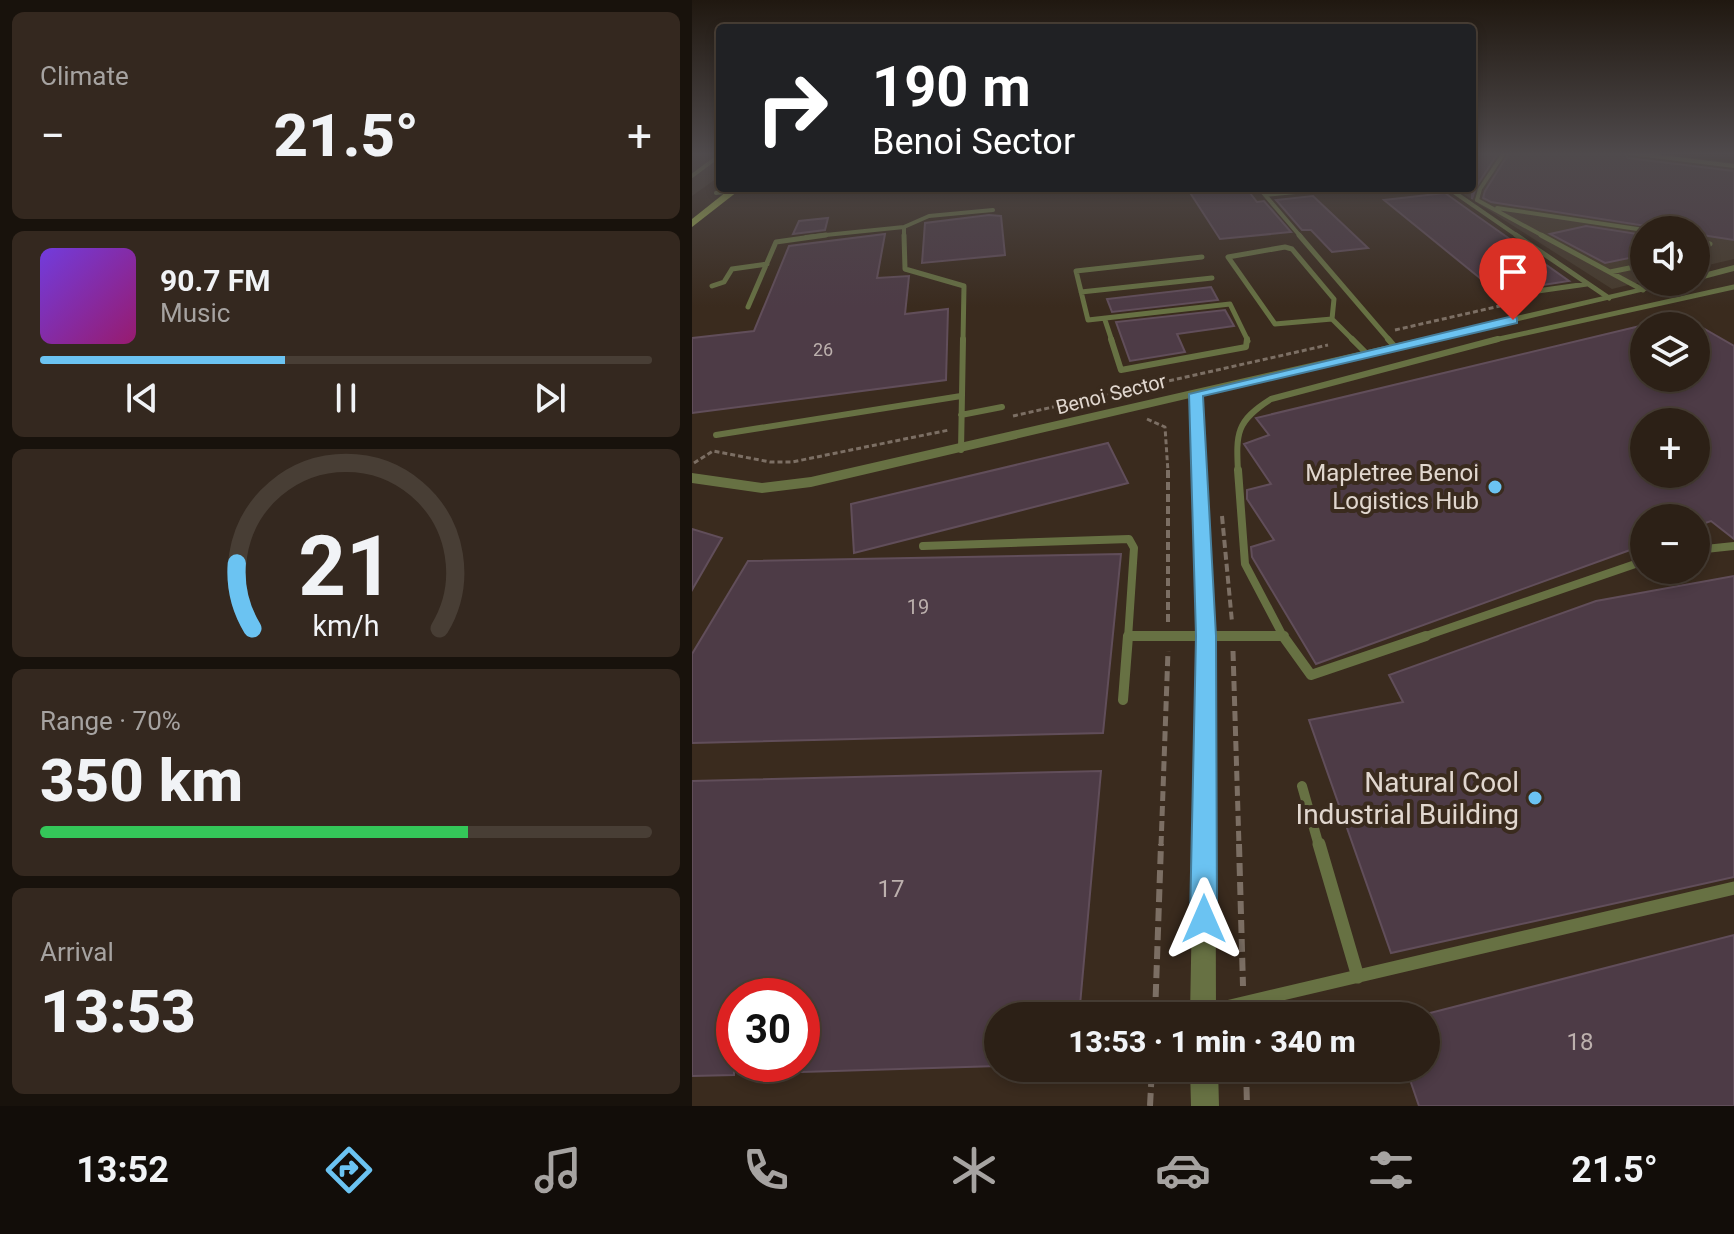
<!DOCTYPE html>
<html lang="en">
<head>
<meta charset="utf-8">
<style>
	body { margin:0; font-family:Roboto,sans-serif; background:#34281f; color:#f1f3f6; height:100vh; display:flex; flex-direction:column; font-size:30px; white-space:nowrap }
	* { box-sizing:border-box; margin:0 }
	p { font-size:26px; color:#a6a3a1 }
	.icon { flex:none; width:44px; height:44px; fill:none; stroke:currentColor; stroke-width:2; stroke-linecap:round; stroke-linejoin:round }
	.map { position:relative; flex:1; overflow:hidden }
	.drawer { display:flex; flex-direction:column; gap:12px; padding:12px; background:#18120c; width:692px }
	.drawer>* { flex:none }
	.top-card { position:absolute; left:24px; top:24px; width:760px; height:168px; border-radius:8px; box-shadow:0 4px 12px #0003,0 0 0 2px #483e35; background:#202124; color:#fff; overflow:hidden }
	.buttons { position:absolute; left:938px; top:216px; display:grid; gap:16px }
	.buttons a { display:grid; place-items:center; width:80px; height:80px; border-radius:50%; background:#2c2016; box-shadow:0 4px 12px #0003,0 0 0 2px #483e35; font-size:40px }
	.speed { position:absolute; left:24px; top:978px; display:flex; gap:16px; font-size:40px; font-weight:700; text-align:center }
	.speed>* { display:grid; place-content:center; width:104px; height:104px; border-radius:50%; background:#2c2016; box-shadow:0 4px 12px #0003,0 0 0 2px #483e35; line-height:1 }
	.speed .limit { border:12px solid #d22; background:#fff; color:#111 }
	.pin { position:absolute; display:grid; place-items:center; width:68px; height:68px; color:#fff; margin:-82px -34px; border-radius:50% 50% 50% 0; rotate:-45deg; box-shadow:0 0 8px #0007 }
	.pin .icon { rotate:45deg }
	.me { position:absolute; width:88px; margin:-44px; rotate:0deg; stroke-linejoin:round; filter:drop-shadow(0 0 6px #0008) }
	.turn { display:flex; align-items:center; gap:28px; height:168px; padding:0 24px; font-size:36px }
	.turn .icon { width:104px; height:104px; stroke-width:2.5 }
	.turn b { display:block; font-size:56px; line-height:68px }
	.big { font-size:60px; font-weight:800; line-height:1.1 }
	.drawer .tile { flex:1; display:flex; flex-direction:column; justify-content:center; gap:12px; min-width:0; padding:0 28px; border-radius:12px; background:#34281f }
	.drawer .dial { align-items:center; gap:0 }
	.dial svg { height:208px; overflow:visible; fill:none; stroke:#483e35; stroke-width:7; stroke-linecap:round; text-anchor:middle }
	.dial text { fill:#f1f3f6; stroke:none }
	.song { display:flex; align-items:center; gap:24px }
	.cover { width:96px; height:96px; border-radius:12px; background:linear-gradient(135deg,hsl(260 70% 55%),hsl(320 70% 35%)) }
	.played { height:8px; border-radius:4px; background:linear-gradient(90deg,#6bc3f2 40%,#483e35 40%) }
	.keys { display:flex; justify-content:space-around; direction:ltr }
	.heat { display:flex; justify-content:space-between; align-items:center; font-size:44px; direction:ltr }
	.charge { height:12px; border-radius:6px; background:linear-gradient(90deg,#34c759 70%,#483e35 0) }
	.trip { position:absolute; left:292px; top:1002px; width:456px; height:80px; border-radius:40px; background:#2c2016; box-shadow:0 4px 12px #0003,0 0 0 2px #483e35; font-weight:800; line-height:80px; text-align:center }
	.tab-bar { display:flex; height:128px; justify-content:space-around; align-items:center; background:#120d09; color:#a6a3a1 }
	.tab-bar .icon { width:56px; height:56px }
	.tab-bar .active { color:#6bc3f2 }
	.tab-bar b { font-size:36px; color:#f1f3f6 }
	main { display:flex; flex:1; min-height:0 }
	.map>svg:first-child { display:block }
	.industrial { fill:#463a2c }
	.building { fill:#4d3b46; stroke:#614e5a; stroke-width:2; fill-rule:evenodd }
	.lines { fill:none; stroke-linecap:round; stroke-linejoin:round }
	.path-far3 { stroke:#7c6f64; stroke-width:3; stroke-dasharray:5 3; stroke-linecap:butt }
	.path-far2 { stroke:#7c6f64; stroke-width:4; stroke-dasharray:8 4; stroke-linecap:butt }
	.path-far1 { stroke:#7c6f64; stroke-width:5; stroke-dasharray:10 5; stroke-linecap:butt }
	.path { stroke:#7c6f64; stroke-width:6; stroke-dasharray:13 6; stroke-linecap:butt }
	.lane-far5 { stroke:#677143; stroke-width:4 }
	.lane-far4 { stroke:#677143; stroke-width:5 }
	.lane-far3 { stroke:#677143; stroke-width:6 }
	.lane-far2 { stroke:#677143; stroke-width:8 }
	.lane-far1 { stroke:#677143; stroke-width:10 }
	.lane { stroke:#677143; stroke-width:13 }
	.street { fill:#677143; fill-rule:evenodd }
	.primary { fill:#9fb24f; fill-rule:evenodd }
	.route { fill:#6bc3f2; stroke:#467f9d; stroke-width:2 }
	.poi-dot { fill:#6bc3f2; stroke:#3a2b1e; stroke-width:3 }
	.labels { text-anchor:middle; stroke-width:8; stroke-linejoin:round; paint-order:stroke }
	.far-number-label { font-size:18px; fill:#bcb0ad }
	.far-street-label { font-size:20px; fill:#e1d7cf; stroke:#3a2b1e }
	.number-label { font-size:20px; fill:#bcb0ad }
	.poi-label { font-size:24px; fill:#e1d7cf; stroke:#3a2b1e; text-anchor:end }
	.near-number-label { font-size:24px; fill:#bcb0ad }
	.near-poi-label { font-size:28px; fill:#e1d7cf; stroke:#3a2b1e; text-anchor:end }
</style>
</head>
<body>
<main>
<section class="drawer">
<div class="tile"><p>Climate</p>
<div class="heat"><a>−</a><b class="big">21.5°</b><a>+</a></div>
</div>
<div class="tile">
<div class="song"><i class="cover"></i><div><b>90.7 FM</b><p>Music</p></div></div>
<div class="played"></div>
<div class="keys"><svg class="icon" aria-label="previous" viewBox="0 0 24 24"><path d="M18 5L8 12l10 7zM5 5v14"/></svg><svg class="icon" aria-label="pause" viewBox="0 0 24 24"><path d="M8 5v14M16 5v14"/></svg><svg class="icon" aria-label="next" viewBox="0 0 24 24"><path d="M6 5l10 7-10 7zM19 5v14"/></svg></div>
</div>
<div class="tile dial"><svg viewBox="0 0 100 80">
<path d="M14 69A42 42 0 1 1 86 69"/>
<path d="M14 69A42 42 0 0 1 8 44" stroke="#6bc3f2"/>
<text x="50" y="56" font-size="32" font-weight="700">21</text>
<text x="50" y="72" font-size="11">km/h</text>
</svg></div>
<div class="tile"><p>Range · 70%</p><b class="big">350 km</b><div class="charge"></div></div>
<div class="tile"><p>Arrival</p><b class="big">13:53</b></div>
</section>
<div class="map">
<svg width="1042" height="1106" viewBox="0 0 1042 1106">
	<rect width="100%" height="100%" fill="#3a2b1e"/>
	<!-- industrial -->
	<path class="industrial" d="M 0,153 L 28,153 L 28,176 L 0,196 Z
		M 780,153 L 961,153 L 1042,163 L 1042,259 L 1004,268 L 1004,230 L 952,230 L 952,281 L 920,289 L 762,188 L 780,188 Z"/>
	<!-- building -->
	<path class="building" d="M 780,153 L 806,153 L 784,187 L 780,199 Z
		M 817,153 L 932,153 L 936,158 L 1042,171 L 1042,240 L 1010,235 L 1004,230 L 980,230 L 799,202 L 791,198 L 793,191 Z
		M 495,188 L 554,188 L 565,202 L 572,201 L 599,232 L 528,239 Z
		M 753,193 L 788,218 L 877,281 L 805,292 L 692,200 Z
		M 621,196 L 676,248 L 640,252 L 619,230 L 610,230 L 584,200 Z
		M 297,215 L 309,216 L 313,255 L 230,263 L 233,223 Z
		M 136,218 L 133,230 L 101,234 L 107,221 Z
		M 894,226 L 952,235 L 952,255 L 913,263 L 858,234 Z
		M 193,234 L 185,278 L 217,276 L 213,314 L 256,309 L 254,380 L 0,413 L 0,338 L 62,331 L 97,246 Z
		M 519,287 L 526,300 L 420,312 L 415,299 Z
		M 533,310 L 542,326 L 485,334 L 493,352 L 438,361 L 424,322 Z
		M 1004,324 L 1042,346 L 1042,539 L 1019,521 L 1004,526 L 1004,518 L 952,518 L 952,545 L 624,664 L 560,557 L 559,547 L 582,540 L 555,499 L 555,490 L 579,484 L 552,444 L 577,435 L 564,418 L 952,325 L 952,378 L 1004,378 ZM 952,422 L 1004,422 L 1004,474 L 952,474 Z
		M 416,443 L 436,483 L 162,553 L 159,504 Z
		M 0,529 L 30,538 L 0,590 Z
		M 429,554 L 411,733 L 0,743 L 0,654 L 56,561 Z
		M 1042,576 L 1042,877 L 699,953 L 617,720 L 711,702 L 697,675 L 904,601 Z
		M 409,771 L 387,1016 L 306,1016 L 306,1066 L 110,1072 L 110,996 L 42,996 L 42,1075 L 0,1076 L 0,781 Z
		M 1042,935 L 1042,1106 L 727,1106 L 714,1068 L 734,1068 L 734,1014 Z"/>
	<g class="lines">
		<!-- path-far3 -->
		<path class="path-far3" d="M 703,330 L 808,306
			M 321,416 L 636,345
			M 455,419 L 473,427 L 476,472
			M 2,463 L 21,451 L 78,462 L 100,462 L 257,430"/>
		<!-- path-far2 -->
		<path class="path-far2" d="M 476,470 L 476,622
			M 530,516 L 540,622"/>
		<!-- path-far1 -->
		<path class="path-far1" d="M 541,651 L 547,846
			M 469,846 L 476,651"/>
		<!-- path -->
		<path class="path" d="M 547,844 L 551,986
			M 463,1016 L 469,844
			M 554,1068 L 555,1106
			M 458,1106 L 460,1068"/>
		<!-- lane-far5 -->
		<path class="lane-far5" d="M 812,153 L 788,189 L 785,200 L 853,237
			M 937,153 L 1042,166
			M 0,176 L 28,155
			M 567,188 L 609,237
			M 759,190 L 827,237
			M 24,193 L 67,188
			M 573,195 L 645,188
			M 805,208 L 952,230
			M 212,227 L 212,237
			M 114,237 L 212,227 L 237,216 L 301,210"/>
		<!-- lane-far4 -->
		<path class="lane-far4" d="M 212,235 L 213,269 L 272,286 L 271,341
			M 607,235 L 698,341
			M 824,235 L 917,298
			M 849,235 L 951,290
			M 1004,238 L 1018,244 L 1004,254
			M 593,247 L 600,249 L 642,299 L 640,319 L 583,324 L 536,257 Z
			M 510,257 L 384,271 L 396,320 L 538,304 L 556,341
			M 918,272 L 952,265
			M 20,286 L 32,282 L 40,269 L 75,264
			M 389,292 L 520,278
			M 817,295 L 895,284
			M 56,307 L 84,242 L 134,235
			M 640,319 L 662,341
			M 413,320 L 420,341
			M 798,341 L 1042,287"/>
		<!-- lane-far3 -->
		<path class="lane-far3" d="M 419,339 L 429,370 L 554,347 L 555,339
			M 660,339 L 675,354
			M 696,339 L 703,347
			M 269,415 L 310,407
			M 24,435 L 269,396
			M 269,450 L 271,339
			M 546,472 C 544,433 544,421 579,399 L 806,339"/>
		<!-- lane-far2 -->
		<path class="lane-far2" d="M 546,470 L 553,564 L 592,638
			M 231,546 L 437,539 L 442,548 L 436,638
			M 1004,550 L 1042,546
			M 436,636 L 592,636
			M 728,638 L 952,561"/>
		<!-- lane-far1 -->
		<path class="lane-far1" d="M 436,636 L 592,636
			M 591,636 L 619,675 L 734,636
			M 431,700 L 436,636
			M 610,786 L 627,846"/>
		<!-- lane -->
		<path class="lane" d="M 627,844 L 666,977
			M 513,1012 L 1042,888"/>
		<!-- street -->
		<path class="street" d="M 1042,265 L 1042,271 L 1004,281 L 1004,275 Z
			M 973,282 L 991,282 L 510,396 L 523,636 L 524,1016 L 498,1016 L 505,636 L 498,398 L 119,487 L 70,493 L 0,483 L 0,473 L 70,483 L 119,477 Z
			M 498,1068 L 526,1068 L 527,1106 L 499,1106 Z"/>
		<!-- primary -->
		<path class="primary" d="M 39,188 L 50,188 L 0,227 L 0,219 Z"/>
	</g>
	<!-- sky -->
	<linearGradient id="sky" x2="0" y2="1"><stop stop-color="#201810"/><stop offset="0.5" stop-color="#4f4a4c"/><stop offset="1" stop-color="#4f4a4c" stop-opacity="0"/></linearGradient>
	<rect width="1042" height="307" fill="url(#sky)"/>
	<!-- route -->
	<path class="route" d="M 821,316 L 825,318 L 825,323 L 511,396 L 524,636 L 525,919 L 521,928 L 512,932 L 502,928 L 498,919 L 504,636 L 497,394 Z"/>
	<!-- markers -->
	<g class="poi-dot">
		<circle cx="803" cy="487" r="8"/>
		<circle cx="843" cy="798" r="8"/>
	</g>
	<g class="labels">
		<!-- far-number labels -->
		<g class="far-number-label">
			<text x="131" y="356">26</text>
		</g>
		<!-- far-street labels -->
		<g class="far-street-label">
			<text transform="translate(419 394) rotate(-14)" y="7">Benoi Sector</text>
		</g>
		<!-- number labels -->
		<g class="number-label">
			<text x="226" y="614">19</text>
		</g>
		<!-- poi labels -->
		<g class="poi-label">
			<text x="787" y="481">Mapletree Benoi<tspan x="787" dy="28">Logistics Hub</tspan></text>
		</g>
		<!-- near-number labels -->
		<g class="near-number-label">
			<text x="199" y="897">17</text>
			<text x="888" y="1050">18</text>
		</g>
		<!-- near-poi labels -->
		<g class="near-poi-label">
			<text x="827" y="792">Natural Cool<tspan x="827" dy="32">Industrial Building</tspan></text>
		</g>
	</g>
</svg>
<div class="buttons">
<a><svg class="icon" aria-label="sound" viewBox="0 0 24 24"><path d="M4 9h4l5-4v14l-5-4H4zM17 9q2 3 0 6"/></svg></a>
<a><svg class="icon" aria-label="layers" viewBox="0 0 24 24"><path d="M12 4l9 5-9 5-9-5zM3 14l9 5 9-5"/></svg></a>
<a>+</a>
<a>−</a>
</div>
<div class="speed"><div class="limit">30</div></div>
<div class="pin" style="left:821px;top:320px;background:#d93025"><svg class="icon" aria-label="arrive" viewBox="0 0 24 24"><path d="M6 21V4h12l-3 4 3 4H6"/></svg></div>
<svg class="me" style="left:512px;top:919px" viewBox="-20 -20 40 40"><path d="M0-17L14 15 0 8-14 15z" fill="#6bc3f2" stroke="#fff" stroke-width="4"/></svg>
<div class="trip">13:53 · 1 min · 340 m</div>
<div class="top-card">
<div class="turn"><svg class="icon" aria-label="right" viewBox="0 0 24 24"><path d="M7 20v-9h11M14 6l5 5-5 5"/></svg><div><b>190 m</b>Benoi Sector</div></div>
</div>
</div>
</main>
<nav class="tab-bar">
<b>13:52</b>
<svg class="icon active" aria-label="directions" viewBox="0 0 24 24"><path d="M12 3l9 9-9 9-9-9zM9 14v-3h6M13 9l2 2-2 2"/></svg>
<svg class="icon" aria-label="music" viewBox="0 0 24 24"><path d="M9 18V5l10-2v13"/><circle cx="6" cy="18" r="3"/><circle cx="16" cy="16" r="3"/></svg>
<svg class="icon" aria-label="phone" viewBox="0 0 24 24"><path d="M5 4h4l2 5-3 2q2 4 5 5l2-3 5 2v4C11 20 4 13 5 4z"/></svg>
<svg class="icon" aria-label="climate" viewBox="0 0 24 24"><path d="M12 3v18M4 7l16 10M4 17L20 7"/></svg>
<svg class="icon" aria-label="car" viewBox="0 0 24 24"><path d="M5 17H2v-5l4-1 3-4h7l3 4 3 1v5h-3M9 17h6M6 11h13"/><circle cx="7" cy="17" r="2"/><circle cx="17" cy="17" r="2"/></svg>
<svg class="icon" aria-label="filters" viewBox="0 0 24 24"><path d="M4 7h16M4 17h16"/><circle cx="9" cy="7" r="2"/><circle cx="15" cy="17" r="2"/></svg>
<b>21.5°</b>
</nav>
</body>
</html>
